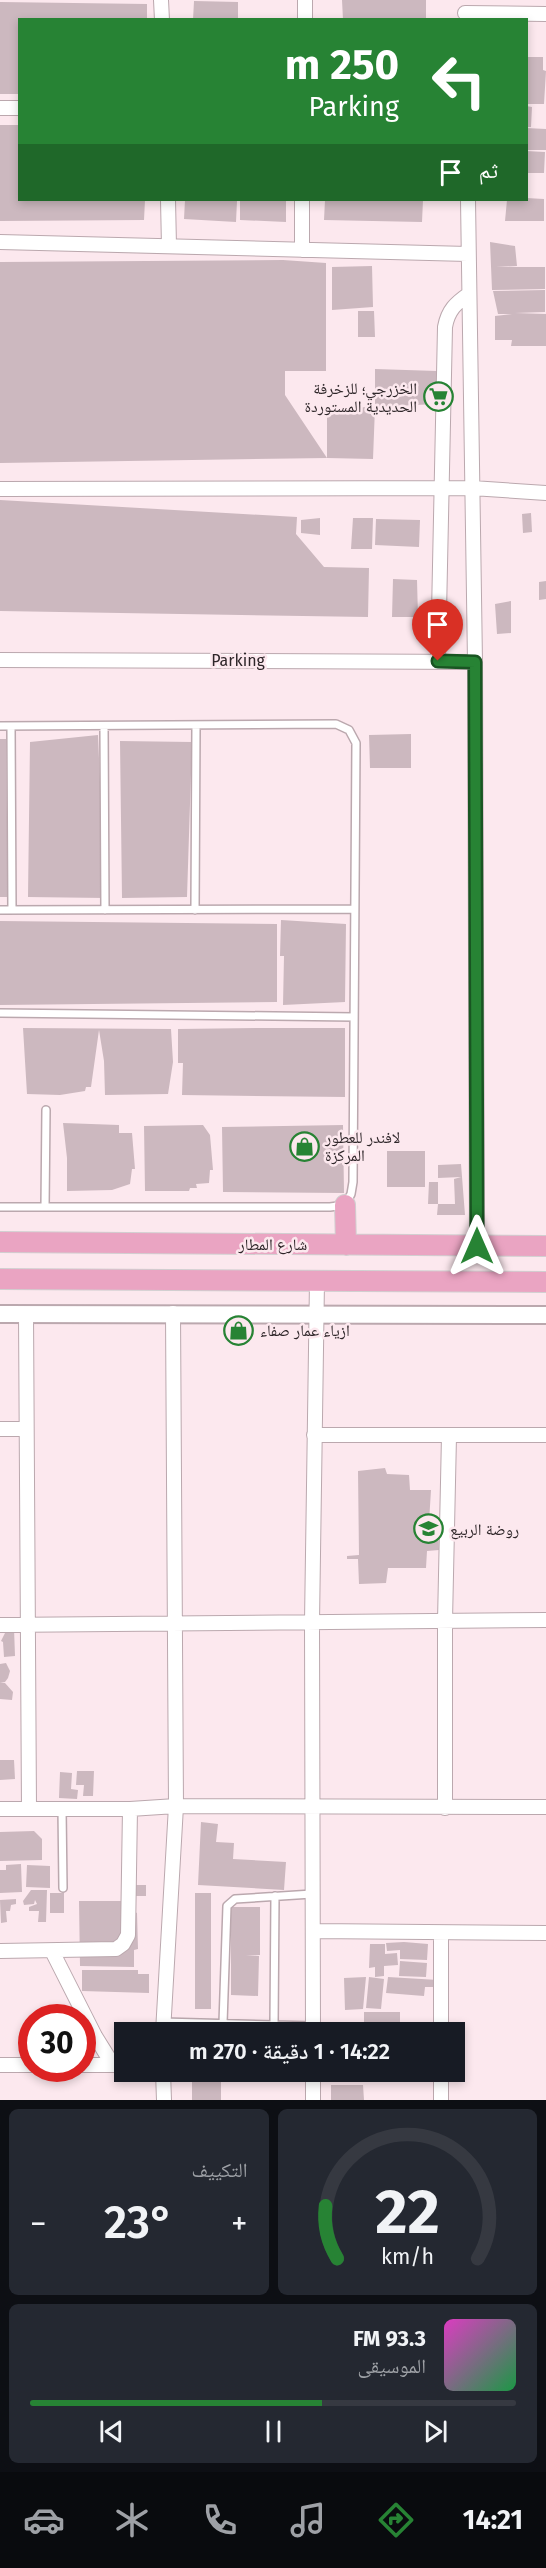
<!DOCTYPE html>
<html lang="ar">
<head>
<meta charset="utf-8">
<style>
	body { margin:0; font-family:"Fira Sans","Noto Naskh Arabic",sans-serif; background:#242831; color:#f1f3f6; direction:rtl; height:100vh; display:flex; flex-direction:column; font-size:22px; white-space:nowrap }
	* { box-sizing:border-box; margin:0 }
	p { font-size:20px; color:#9ea1a6 }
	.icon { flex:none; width:33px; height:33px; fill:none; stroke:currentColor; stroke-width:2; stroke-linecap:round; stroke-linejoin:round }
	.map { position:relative; height:2100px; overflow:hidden; direction:ltr }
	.details { display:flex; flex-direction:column; gap:9px; padding:9px; background:#0d0f14; flex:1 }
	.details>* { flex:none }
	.hud { position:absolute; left:18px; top:18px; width:510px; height:183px; border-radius:0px; box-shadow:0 3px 9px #0003; direction:rtl; background:#278334; color:#fff; overflow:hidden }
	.speed { position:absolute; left:18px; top:2004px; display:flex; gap:12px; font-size:30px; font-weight:700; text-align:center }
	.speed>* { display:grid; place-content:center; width:78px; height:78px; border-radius:50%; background:#171b24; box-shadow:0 3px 9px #0003; line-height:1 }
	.speed .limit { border:9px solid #d22; background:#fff; color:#111 }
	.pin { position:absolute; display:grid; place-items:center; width:51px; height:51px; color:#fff; margin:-62px -26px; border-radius:50% 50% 50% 0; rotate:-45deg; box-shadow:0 0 6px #0007 }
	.pin .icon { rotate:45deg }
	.me { position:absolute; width:66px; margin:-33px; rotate:0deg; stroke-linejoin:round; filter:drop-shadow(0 0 4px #0008) }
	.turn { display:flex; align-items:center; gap:21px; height:126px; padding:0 30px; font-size:27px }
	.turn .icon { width:78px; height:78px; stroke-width:2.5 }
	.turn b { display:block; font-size:42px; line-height:51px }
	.then { display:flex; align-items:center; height:57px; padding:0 30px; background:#0003; gap:12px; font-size:22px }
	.big { font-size:45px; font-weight:600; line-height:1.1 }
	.details .card { flex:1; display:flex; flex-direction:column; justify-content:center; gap:9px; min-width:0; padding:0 21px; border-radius:9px; background:#242831 }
	.details .dial { align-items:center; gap:0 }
	.dial svg { height:156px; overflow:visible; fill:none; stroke:#363941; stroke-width:7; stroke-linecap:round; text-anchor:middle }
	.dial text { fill:#f1f3f6; stroke:none }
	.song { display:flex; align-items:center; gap:18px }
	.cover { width:72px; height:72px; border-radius:9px; background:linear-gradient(135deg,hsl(310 70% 55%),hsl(140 70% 35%)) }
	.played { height:6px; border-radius:3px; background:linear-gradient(90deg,#278334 60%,#363941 60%) }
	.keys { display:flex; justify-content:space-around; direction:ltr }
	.heat { display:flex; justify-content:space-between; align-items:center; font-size:33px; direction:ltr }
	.details .tiles { flex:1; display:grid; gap:9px; grid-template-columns:1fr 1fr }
	.card:last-child { grid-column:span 2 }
	.trip { position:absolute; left:114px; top:2022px; width:351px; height:60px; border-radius:0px; background:#171b24; box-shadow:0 3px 9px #0003; font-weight:600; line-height:60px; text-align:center; direction:rtl }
	.menu { display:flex; height:96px; justify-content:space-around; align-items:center; background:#090b0e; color:#9ea1a6 }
	.menu .icon { width:42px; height:42px }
	.menu .on { color:#278334 }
	.menu b { font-size:27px; color:#f1f3f6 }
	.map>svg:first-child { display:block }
	.building { fill:#ccb8bf }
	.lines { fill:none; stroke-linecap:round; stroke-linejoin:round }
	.service-casing { stroke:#bba8ae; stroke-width:10 }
	.minor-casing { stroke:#bba8ae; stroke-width:16 }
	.tertiary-casing { stroke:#bba8ae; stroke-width:20 }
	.primary-casing { stroke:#d1cfd0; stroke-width:22 }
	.service { stroke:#fff; stroke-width:7 }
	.minor { stroke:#fff; stroke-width:14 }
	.tertiary { stroke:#fff; stroke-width:16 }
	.primary { stroke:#eaa4c2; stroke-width:20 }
	.route-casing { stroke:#195522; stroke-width:15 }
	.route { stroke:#278334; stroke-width:10 }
	.labels { text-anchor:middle; stroke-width:5; stroke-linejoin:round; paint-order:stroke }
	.poi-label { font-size:16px; fill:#2e2629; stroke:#fce8ee; text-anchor:start }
	.street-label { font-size:16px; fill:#2e2629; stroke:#fce8ee }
</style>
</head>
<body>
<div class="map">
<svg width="546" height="2100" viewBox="0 0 546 2100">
	<rect width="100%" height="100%" fill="#fce8ee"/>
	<!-- building -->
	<path class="building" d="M 342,0 L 426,0 L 426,20 L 343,20 Z
		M 194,1 L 238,2 L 238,20 L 193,20 Z
		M 0,2 L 147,4 L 147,20 L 20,20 L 20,94 L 0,94 Z
		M 526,57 L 543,57 L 543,70 L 546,71 L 544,104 L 528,104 Z
		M 526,106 L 532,107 L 531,127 L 526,127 Z
		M 0,125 L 20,125 L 20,200 L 145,200 L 144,220 L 0,221 Z
		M 526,128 L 546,129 L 546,150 L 526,150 Z
		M 526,151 L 545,152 L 544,173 L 526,173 Z
		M 526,198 L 544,199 L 544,221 L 505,221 L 507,200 Z
		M 185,200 L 237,201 L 236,222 L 184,219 Z
		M 240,200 L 286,200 L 286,222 L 240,220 Z
		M 325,200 L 423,200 L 422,222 L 324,220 Z
		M 490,242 L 515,246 L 517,266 L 496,267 L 545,267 L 545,289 L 492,290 Z
		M 283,260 L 326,263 L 326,371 L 285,371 L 285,395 L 327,458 L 0,463 L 0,262 Z
		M 372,266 L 373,307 L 332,310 L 332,267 Z
		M 545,290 L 545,312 L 515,313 L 546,314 L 546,346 L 511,346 L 512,340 L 495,340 L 495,316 L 512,314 L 498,314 L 493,291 Z
		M 358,311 L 374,311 L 375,337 L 358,337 Z
		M 375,369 L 437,371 L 436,404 L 375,407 Z
		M 375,407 L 373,459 L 327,458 L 327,408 Z
		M 0,500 L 297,517 L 296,534 L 324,567 L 369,568 L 368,617 L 0,611 Z
		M 531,513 L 532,532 L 523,533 L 522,514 Z
		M 320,518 L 320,535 L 301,533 L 301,520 Z
		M 353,518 L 373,518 L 372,549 L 351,549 Z
		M 376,519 L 420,520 L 419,547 L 375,545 Z
		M 393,579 L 417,580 L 418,617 L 392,617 Z
		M 546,581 L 546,599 L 539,600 L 539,582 Z
		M 511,601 L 511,633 L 497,634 L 495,604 Z
		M 411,734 L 411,768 L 370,768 L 369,735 Z
		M 98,735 L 105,898 L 28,897 L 30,742 Z
		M 0,739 L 6,739 L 8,897 L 0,897 Z
		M 120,741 L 192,742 L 187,897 L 122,898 Z
		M 281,920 L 346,924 L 345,1002 L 283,1005 L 284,956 L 280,956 Z
		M 0,921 L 277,924 L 277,1002 L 0,1005 Z
		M 23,1028 L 171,1029 L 173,1062 L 168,1094 L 105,1095 L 104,1061 L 99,1030 L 91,1087 L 86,1087 L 85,1091 L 60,1095 L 27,1094 Z
		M 256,1028 L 345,1028 L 345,1097 L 182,1095 L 183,1063 L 178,1063 L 178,1029 Z
		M 63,1123 L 119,1125 L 119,1133 L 132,1133 L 135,1169 L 132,1169 L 130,1184 L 112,1190 L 67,1191 L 67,1158 Z
		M 203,1125 L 210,1135 L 213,1170 L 210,1170 L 209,1183 L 196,1184 L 197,1188 L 190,1188 L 189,1191 L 145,1191 L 144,1126 Z
		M 343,1125 L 344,1193 L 223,1192 L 222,1127 Z
		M 387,1151 L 425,1151 L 425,1187 L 387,1187 Z
		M 461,1164 L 465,1215 L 437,1215 L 438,1204 L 428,1204 L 429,1182 L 438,1182 L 438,1204 L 455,1204 L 454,1179 L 461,1177 L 438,1178 L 438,1165 Z
		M 385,1468 L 387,1474 L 409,1475 L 410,1490 L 431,1490 L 429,1522 L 438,1528 L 439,1550 L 427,1551 L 426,1568 L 388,1568 L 386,1583 L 359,1584 L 358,1559 L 347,1559 L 347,1556 L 359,1555 L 358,1471 Z
		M 14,1628 L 15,1656 L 4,1657 L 3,1642 L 1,1641 L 5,1633 L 3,1629 Z
		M 6,1663 L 10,1671 L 8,1678 L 5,1682 L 0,1682 L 0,1664 Z
		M 0,1682 L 5,1683 L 13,1692 L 12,1700 L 0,1699 Z
		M 0,1760 L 14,1760 L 15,1779 L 0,1780 Z
		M 77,1771 L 94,1771 L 93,1796 L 83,1796 L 84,1785 L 76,1785 Z
		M 60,1772 L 72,1773 L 71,1789 L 78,1790 L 77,1799 L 59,1798 Z
		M 201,1822 L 218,1824 L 216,1842 L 234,1843 L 233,1859 L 286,1862 L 284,1890 L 198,1885 Z
		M 34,1831 L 42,1839 L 42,1860 L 0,1861 L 0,1832 Z
		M 21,1864 L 22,1892 L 0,1893 L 0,1870 L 6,1870 L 6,1865 Z
		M 27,1865 L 50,1866 L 50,1888 L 26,1887 Z
		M 130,1885 L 146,1885 L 146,1896 L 130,1896 Z
		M 31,1890 L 47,1890 L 46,1922 L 38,1922 L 39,1911 L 29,1911 L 29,1907 L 37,1904 L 35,1900 L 34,1904 L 24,1905 L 23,1901 Z
		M 50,1893 L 64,1893 L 64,1913 L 50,1913 Z
		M 195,1893 L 211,1893 L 211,2009 L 195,2009 Z
		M 16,1899 L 16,1904 L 11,1905 L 10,1911 L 6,1911 L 7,1922 L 1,1923 L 0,1900 Z
		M 79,1901 L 131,1901 L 131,1910 L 137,1913 L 138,1949 L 134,1950 L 134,1967 L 80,1966 Z
		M 231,1907 L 260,1907 L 260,1955 L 246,1955 L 259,1956 L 258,1996 L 231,1995 Z
		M 404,1942 L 428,1944 L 427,1960 L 400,1959 L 400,1950 L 387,1951 L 386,1943 Z
		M 370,1944 L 385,1944 L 385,1954 L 397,1953 L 398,1965 L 384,1966 L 384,1976 L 375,1977 L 375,1967 L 369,1968 Z
		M 400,1961 L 427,1963 L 426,1977 L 399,1976 Z
		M 82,1970 L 138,1970 L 138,1974 L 149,1974 L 149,1993 L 82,1991 Z
		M 366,1977 L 363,2009 L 345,2010 L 344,1978 Z
		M 369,1977 L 384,1979 L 381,2009 L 366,2008 Z
		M 388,1977 L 438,1980 L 438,1987 L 425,1987 L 424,1996 L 386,1993 Z
		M 364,2012 L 400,2012 L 400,2032 L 364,2032 Z
		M 192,2080 L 221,2080 L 221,2100 L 192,2100 Z
		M 331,2085 L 363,2085 L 364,2100 L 331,2100 Z"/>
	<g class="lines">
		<defs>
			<path id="service" d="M 0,726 L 336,724 L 349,730 L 356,743 L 353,1182 L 351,1194 L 345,1205 L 330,1207 L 0,1207
				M 11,726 L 12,910
				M 104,726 L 105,910
				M 0,910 L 354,909
				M 195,910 L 196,726
				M 0,1013 L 354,1017
				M 45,1207 L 46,1110
				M 62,1809 L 63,1888
				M 163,2022 L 313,2026
				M 223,2023 L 227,1906 L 235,1899 L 312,1894
				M 274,2025 L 275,1896"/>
			<path id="minor" d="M 161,0 L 162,20
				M 465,13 L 546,14
				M 305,20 L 305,0
				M 0,108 L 20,108
				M 168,200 L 169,246
				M 468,200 L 475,662 L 477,1246
				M 0,242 L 468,254
				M 302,250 L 302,200
				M 0,489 L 472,488 L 546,493
				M 0,660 L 475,662
				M 438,661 L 445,327 C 448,310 456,303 469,294
				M 26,1314 L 29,1809
				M 0,1429 L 26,1429
				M 314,1435 L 546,1435
				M 0,1625 L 546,1620
				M 445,1808 L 445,1621 L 449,1436
				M 0,1809 L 130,1809 L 176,1806 L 546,1807
				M 313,1931 L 546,1933
				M 441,1933 L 441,2032
				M 0,1951 L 116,1949 L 123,1944 L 128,1935 L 130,1809
				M 52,1951 L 95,2036 L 113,2065
				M 163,2032 L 176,1806 L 173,1313
				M 313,2032 L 312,1622 L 317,1281
				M 0,2065 L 32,2065
				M 82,2065 L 124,2065
				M 163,2072 L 164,2100
				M 313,2072 L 313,2100
				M 441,2072 L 441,2100"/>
			<path id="tertiary" d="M 0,1314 L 546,1315"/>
			<path id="primary" d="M 345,1205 L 346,1245
				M 0,1242 L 546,1246
				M 0,1279 L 546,1282"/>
		</defs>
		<!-- service casing -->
		<use href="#service" class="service-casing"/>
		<!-- minor casing -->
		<use href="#minor" class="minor-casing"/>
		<!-- tertiary casing -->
		<use href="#tertiary" class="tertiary-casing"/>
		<!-- primary casing -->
		<use href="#primary" class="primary-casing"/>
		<!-- service -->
		<use href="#service" class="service"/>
		<!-- minor -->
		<use href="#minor" class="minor"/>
		<!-- tertiary -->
		<use href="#tertiary" class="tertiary"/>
		<!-- primary -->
		<use href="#primary" class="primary"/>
	</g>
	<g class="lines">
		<defs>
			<path id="route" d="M 438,661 L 475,662 L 477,1246"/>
		</defs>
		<!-- route casing -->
		<use href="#route" class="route-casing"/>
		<!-- route -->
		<use href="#route" class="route"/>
	</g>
	<!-- icons -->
	<defs>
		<symbol id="supermarket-ring" viewBox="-11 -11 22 22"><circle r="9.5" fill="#fce8ee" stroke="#278334" stroke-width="1.5"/><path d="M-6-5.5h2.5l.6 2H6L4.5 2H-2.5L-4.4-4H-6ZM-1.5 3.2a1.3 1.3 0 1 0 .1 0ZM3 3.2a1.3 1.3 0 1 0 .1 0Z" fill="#278334"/></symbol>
		<symbol id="shop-ring" viewBox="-11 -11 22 22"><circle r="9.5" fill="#fce8ee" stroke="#278334" stroke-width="1.5"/><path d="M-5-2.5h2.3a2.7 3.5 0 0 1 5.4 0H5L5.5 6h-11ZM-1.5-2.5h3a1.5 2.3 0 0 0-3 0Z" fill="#278334"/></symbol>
		<symbol id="school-ring" viewBox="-11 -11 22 22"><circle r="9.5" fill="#fce8ee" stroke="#278334" stroke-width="1.5"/><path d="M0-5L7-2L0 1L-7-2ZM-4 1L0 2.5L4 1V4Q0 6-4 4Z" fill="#278334"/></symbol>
	</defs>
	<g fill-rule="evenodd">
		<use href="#supermarket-ring" x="422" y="380" width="33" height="33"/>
		<use href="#shop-ring" x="288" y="1130" width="33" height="33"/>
		<use href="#shop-ring" x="222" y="1314" width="33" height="33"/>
		<use href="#school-ring" x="412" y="1512" width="33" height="33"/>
	</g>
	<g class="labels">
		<!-- poi labels -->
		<g class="poi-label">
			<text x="417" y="394" text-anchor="end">الخزرجي؛ للزخرفة<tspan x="417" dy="18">الحديدية المستوردة</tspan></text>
			<text x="325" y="1143">لافندر للعطور<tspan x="325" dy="18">المركزة</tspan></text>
			<text x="260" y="1336">ازياء عمار صفاء</text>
			<text x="450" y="1535">روضة الربيع</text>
		</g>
		<!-- street labels -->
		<g class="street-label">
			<text x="238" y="666">Parking</text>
			<text x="273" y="1250">شارع المطار</text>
		</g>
	</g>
</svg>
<div class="speed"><div class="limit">30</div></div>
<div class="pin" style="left:438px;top:661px;background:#d93025"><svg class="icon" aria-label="arrive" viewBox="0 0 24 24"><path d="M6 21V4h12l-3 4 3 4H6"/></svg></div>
<svg class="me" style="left:477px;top:1246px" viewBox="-20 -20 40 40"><path d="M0-17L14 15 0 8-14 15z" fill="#278334" stroke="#fff" stroke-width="4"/></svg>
<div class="trip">14:22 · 1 دقيقة · 270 m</div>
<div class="hud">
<div class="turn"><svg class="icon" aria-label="left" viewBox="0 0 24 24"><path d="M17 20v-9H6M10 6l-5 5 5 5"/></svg><div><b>250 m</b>Parking</div></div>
<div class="then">ثم<svg class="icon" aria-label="arrive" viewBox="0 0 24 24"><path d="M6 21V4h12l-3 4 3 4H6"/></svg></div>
</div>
</div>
<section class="details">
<div class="tiles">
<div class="card dial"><svg viewBox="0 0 100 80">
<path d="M14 69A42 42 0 1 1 86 69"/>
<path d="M14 69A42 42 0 0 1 8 42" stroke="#278334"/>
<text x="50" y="56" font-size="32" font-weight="700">22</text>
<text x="50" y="72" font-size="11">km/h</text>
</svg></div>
<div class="card"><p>التكييف</p>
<div class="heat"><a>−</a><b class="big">23°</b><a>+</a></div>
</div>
<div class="card">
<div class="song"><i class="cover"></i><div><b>93.3 FM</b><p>الموسيقى</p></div></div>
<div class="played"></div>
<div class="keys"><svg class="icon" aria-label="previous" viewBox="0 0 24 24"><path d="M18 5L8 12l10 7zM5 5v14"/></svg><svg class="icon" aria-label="pause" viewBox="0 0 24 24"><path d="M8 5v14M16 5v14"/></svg><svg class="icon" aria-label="next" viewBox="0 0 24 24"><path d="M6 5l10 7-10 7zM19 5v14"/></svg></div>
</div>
</div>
</section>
<nav class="menu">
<b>14:21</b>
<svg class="icon on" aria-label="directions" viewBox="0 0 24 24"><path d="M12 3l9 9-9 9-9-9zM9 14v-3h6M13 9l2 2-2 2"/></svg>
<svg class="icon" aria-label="music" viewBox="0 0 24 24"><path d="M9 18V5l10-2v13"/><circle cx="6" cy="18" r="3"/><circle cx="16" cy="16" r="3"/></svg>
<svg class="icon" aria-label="phone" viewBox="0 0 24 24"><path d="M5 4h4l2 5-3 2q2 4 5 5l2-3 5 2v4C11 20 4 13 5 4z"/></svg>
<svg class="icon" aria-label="climate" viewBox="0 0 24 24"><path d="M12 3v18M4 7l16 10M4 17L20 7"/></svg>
<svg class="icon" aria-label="car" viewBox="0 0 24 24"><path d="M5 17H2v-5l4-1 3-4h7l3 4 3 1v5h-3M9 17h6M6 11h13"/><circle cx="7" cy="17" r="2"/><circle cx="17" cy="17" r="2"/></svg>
</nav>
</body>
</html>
